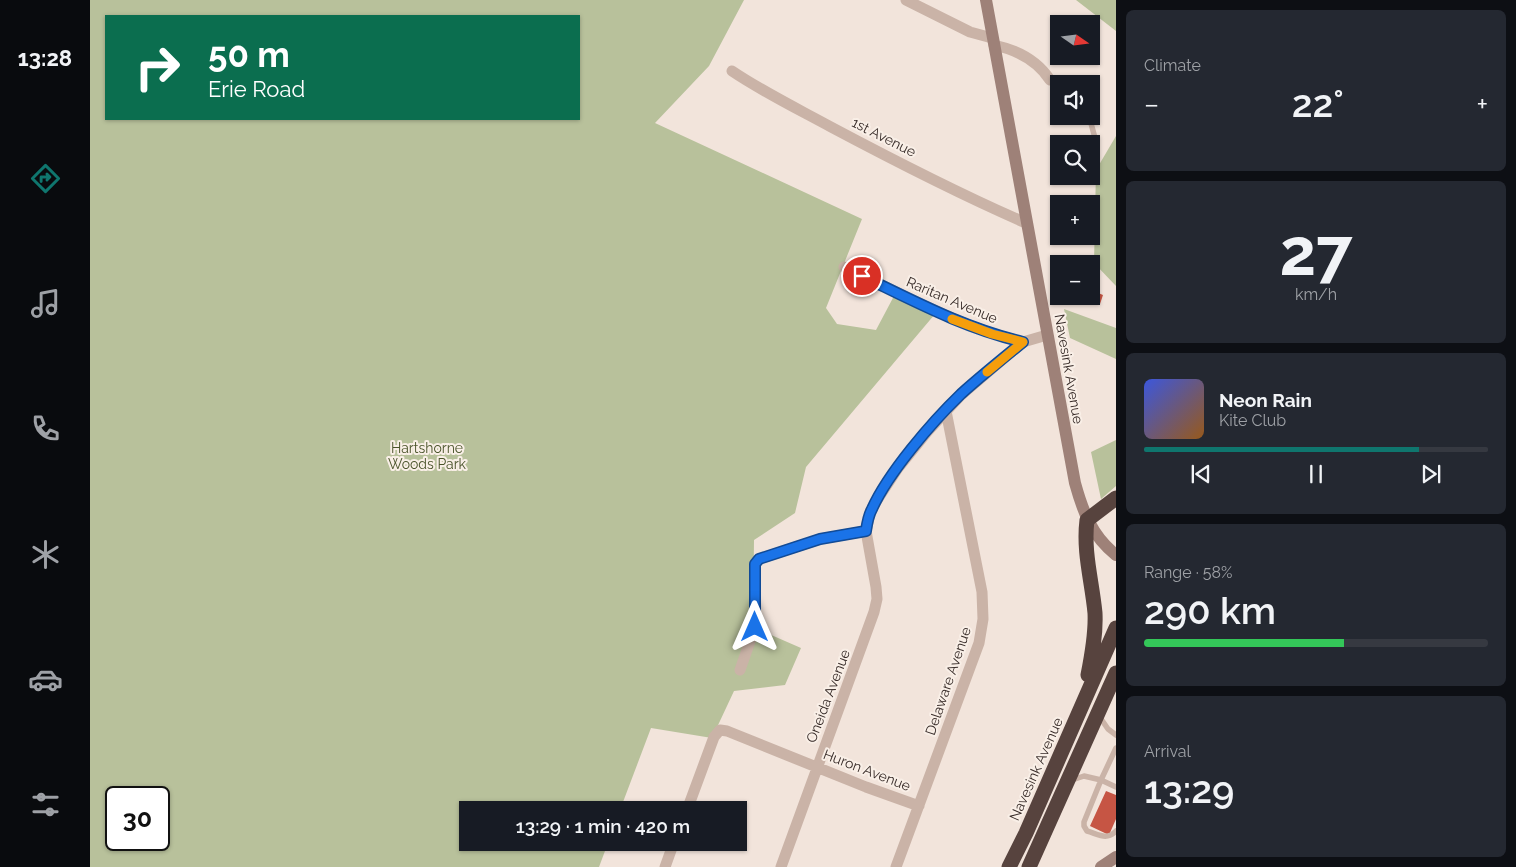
<!DOCTYPE html>
<html lang="en">
<head>
<meta charset="utf-8">
<style>
	body { margin:0; font-family:Raleway,sans-serif; background:#242831; color:#f1f3f6; height:100vh; display:flex; flex-direction:column; font-size:19px; white-space:nowrap }
	* { box-sizing:border-box; margin:0 }
	p { font-size:16px; color:#9ea1a6 }
	.icon { flex:none; width:28px; height:28px; fill:none; stroke:currentColor; stroke-width:2; stroke-linecap:round; stroke-linejoin:round }
	.map { position:relative; flex:1; overflow:hidden }
	.panel { display:flex; flex-direction:column; gap:10px; padding:10px; background:#0d0f14; width:400px }
	.panel>* { flex:none }
	.top-card { position:absolute; left:15px; top:15px; width:475px; height:105px; border-radius:0px; box-shadow:0 1px 4px #0004; background:#0b6e4f; color:#fff; overflow:hidden }
	.needle { width:32px; rotate:104deg }
	.tools { position:absolute; left:960px; top:15px; display:grid; gap:10px }
	.tools a { display:grid; place-items:center; width:50px; height:50px; border-radius:0px; background:#171b24; box-shadow:0 1px 4px #0004; font-size:25px }
	.speed { position:absolute; left:15px; top:786px; display:flex; gap:10px; font-size:25px; font-weight:700; text-align:center }
	.speed>* { display:grid; place-content:center; width:65px; height:65px; border-radius:50%; background:#171b24; box-shadow:0 1px 4px #0004; line-height:1 }
	.speed .limit { border:2px solid #111; border-radius:8px; background:#fff; color:#111 }
	.pin { position:absolute; display:grid; place-items:center; width:42px; height:42px; color:#fff; margin:-21px; border:2px solid #fff; border-radius:50%; box-shadow:0 1px 5px #0007 }
	.me { position:absolute; width:55px; margin:-28px; rotate:0deg; stroke-linejoin:round; filter:drop-shadow(0 0 4px #0008) }
	.turn { display:flex; align-items:center; gap:18px; height:105px; padding:0 20px; font-size:22px }
	.turn .icon { width:65px; height:65px; stroke-width:2.5 }
	.turn b { display:block; font-size:35px; line-height:42px }
	.big { font-size:38px; font-weight:600; line-height:1.1 }
	.panel .card { flex:1; display:flex; flex-direction:column; justify-content:center; gap:8px; min-width:0; padding:0 18px; border-radius:8px; background:#242831 }
	.panel .dial { align-items:center; gap:0 }
	.dial b { font-size:65px; line-height:1 }
	.song { display:flex; align-items:center; gap:15px }
	.cover { width:60px; height:60px; border-radius:8px; background:linear-gradient(135deg,hsl(230 70% 55%),hsl(30 70% 35%)) }
	.played { height:5px; border-radius:2px; background:linear-gradient(90deg,#0f766e 80%,#363941 80%) }
	.keys { display:flex; justify-content:space-around; direction:ltr }
	.heat { display:flex; justify-content:space-between; align-items:center; font-size:28px; direction:ltr }
	.charge { height:8px; border-radius:4px; background:linear-gradient(90deg,#34c759 58%,#363941 0) }
	.trip { position:absolute; left:369px; top:801px; width:288px; height:50px; border-radius:0px; background:#171b24; box-shadow:0 1px 4px #0004; font-weight:600; line-height:50px; text-align:center }
	main { display:flex; flex:1; min-height:0 }
	.dock { display:flex; flex-direction:column; width:90px; justify-content:space-around; align-items:center; background:#090b0e; color:#9ea1a6 }
	.dock .icon { width:35px; height:35px }
	.dock .active { color:#0f766e }
	.dock b { font-size:22px; color:#f1f3f6 }
	.map>svg:first-child { display:block }
	.green { fill:#b8c19b; fill-rule:evenodd }
	.building { fill:#c65544 }
	.lines { fill:none; stroke-linecap:round; stroke-linejoin:round }
	.lane { stroke:#cab3a7; stroke-width:5.5 }
	.street { stroke:#cab3a7; stroke-width:11 }
	.secondary { stroke:#9e8178; stroke-width:12 }
	.highway { stroke:#57433e; stroke-width:15 }
	.route-casing { stroke:#114b97; stroke-width:12 }
	.route { stroke:#1a73e8; stroke-width:9 }
	.slow { stroke:#f59e0b; stroke-width:9 }
	.labels { text-anchor:middle; stroke-width:4; stroke-linejoin:round; paint-order:stroke }
	.street-label { font-size:14px; fill:#362a27; stroke:#f9efe7 }
	.park-label { font-size:14px; fill:#4a542b; stroke:#f9efe7 }
</style>
</head>
<body>
<main>
<nav class="dock">
<b>13:28</b>
<svg class="icon active" aria-label="directions" viewBox="0 0 24 24"><path d="M12 3l9 9-9 9-9-9zM9 14v-3h6M13 9l2 2-2 2"/></svg>
<svg class="icon" aria-label="music" viewBox="0 0 24 24"><path d="M9 18V5l10-2v13"/><circle cx="6" cy="18" r="3"/><circle cx="16" cy="16" r="3"/></svg>
<svg class="icon" aria-label="phone" viewBox="0 0 24 24"><path d="M5 4h4l2 5-3 2q2 4 5 5l2-3 5 2v4C11 20 4 13 5 4z"/></svg>
<svg class="icon" aria-label="climate" viewBox="0 0 24 24"><path d="M12 3v18M4 7l16 10M4 17L20 7"/></svg>
<svg class="icon" aria-label="car" viewBox="0 0 24 24"><path d="M5 17H2v-5l4-1 3-4h7l3 4 3 1v5h-3M9 17h6M6 11h13"/><circle cx="7" cy="17" r="2"/><circle cx="17" cy="17" r="2"/></svg>
<svg class="icon" aria-label="filters" viewBox="0 0 24 24"><path d="M4 7h16M4 17h16"/><circle cx="9" cy="7" r="2"/><circle cx="15" cy="17" r="2"/></svg>
</nav>
<div class="map">
<svg width="1026" height="867" viewBox="0 0 1026 867">
	<rect width="100%" height="100%" fill="#f2e4db"/>
	<!-- green -->
	<path class="green" d="M 0,0 L 654,0 L 619,66 L 565,123 L 772,219 L 736,308 L 747,324 L 786,330 L 804,296 L 845,314 L 716,467 L 705,513 L 664,540 L 663,627 L 711,648 L 695,685 L 644,691 L 622,738 L 561,728 L 530,810 L 378,810 L 378,842 L 518,843 L 509,867 L 0,867 ZM 16,16 L 489,16 L 489,119 L 16,119 ZM 26,798 L 69,798 L 69,840 L 26,840 Z
		M 986,0 L 1026,0 L 1026,31 Z
		M 1026,136 L 1026,286 L 1004,263 L 1006,170 Z
		M 974,309 L 1026,328 L 1026,359 L 980,338 Z
		M 1026,440 L 1026,486 L 1011,499 L 1001,452 Z"/>
	<!-- building -->
	<path class="building" d="M 1001,290 L 1013,295 L 1010,304 L 1004,301 L 1002,305 L 990,301 L 992,296 L 1001,296 Z
		M 1016,791 L 1026,795 L 1026,819 L 1019,835 L 1000,826 Z"/>
	<g class="lines">
		<!-- lane -->
		<path class="lane" d="M 960,80 L 978,84
			M 999,116 L 1005,138
			M 1009,716 L 1018,729 L 1026,735
			M 1026,748 L 1011,780 L 1026,787
			M 982,780 L 994,776 L 1011,780 L 994,822 L 994,826 L 997,831 C 1008,834 1017,841 1026,831"/>
		<!-- street -->
		<path class="street" d="M 816,0 L 880,32 L 902,38
			M 904,45 C 927,50 947,60 960,80
			M 642,71 C 673,92 708,109 741,127 C 805,161 869,194 936,223
			M 754,267 C 815,295 867,326 933,342
			M 650,670 L 665,627 L 665,564 L 669,559 L 730,539 L 776,531
			M 597,810 L 624,737 L 630,730 L 637,731 L 776,787 L 829,806
			M 575,867 L 584,842
			M 691,867 L 784,612 L 787,599 L 786,587 L 776,531 L 781,510 L 789,497 L 808,468 L 837,432 L 871,395 L 933,342 L 957,335
			M 806,867 L 889,643 L 893,619 L 892,592 L 856,411"/>
		<!-- secondary -->
		<path class="secondary" d="M 896,0 L 985,483 C 993,512 1002,536 1026,555
			M 1011,867 L 1026,857"/>
		<!-- highway -->
		<path class="highway" d="M 998,675 C 1002,655 1006,634 1005,613 C 1002,581 993,552 997,520 L 1026,498
			M 919,867 L 936,833 L 1026,628
			M 939,867 L 1026,673"/>
	</g>
	<g class="lines">
		<defs>
			<path id="route" d="M 665,627 L 665,564 L 669,559 L 730,539 L 776,531 C 777,524 778,516 782,509 C 798,473 842,422 871,394 C 891,376 912,359 933,342 C 874,328 826,302 772,276"/>
		</defs>
		<!-- route casing -->
		<use href="#route" class="route-casing"/>
		<!-- route -->
		<use href="#route" class="route"/>
		<!-- slow -->
		<path class="slow" d="M 862,319 L 902,334 L 933,342 L 897,372"/>
	</g>
	<g class="labels">
		<!-- street labels -->
		<g class="street-label">
			<text transform="translate(794 137) rotate(27)" y="5">1st Avenue</text>
			<text transform="translate(862 300) rotate(23)" y="5">Raritan Avenue</text>
			<text transform="translate(979 369) rotate(80)" y="5">Navesink Avenue</text>
			<text transform="translate(858 681) rotate(-71)" y="5">Delaware Avenue</text>
			<text transform="translate(738 696) rotate(-69)" y="5">Oneida Avenue</text>
			<text transform="translate(946 769) rotate(-66)" y="5">Navesink Avenue</text>
			<text transform="translate(777 770) rotate(21)" y="5">Huron Avenue</text>
		</g>
		<!-- park labels -->
		<g class="park-label">
			<text x="337" y="453">Hartshorne<tspan x="337" dy="16">Woods Park</tspan></text>
		</g>
	</g>
</svg>
<div class="tools">
<a><svg class="needle" viewBox="-14 -14 28 28"><path d="M0-13l5 13h-10z" fill="#e53935"/><path d="M0 13l5-13h-10z" fill="#9ea1a6"/></svg></a>
<a><svg class="icon" aria-label="sound" viewBox="0 0 24 24"><path d="M4 9h4l5-4v14l-5-4H4zM17 9q2 3 0 6"/></svg></a>
<a><svg class="icon" aria-label="search" viewBox="0 0 24 24"><circle cx="10" cy="10" r="6"/><path d="M15 15l6 6"/></svg></a>
<a>+</a>
<a>−</a>
</div>
<div class="speed"><div class="limit">30</div></div>
<div class="pin" style="left:772px;top:276px;background:#d93025"><svg class="icon" aria-label="arrive" viewBox="0 0 24 24"><path d="M6 21V4h12l-3 4 3 4H6"/></svg></div>
<svg class="me" style="left:665px;top:627px" viewBox="-20 -20 40 40"><path d="M0-17L14 15 0 8-14 15z" fill="#1a73e8" stroke="#fff" stroke-width="4"/></svg>
<div class="trip">13:29 · 1 min · 420 m</div>
<div class="top-card">
<div class="turn"><svg class="icon" aria-label="right" viewBox="0 0 24 24"><path d="M7 20v-9h11M14 6l5 5-5 5"/></svg><div><b>50 m</b>Erie Road</div></div>
</div>
</div>
<section class="panel">
<div class="card"><p>Climate</p>
<div class="heat"><a>−</a><b class="big">22°</b><a>+</a></div>
</div>
<div class="card dial"><b>27</b><p>km/h</p></div>
<div class="card">
<div class="song"><i class="cover"></i><div><b>Neon Rain</b><p>Kite Club</p></div></div>
<div class="played"></div>
<div class="keys"><svg class="icon" aria-label="previous" viewBox="0 0 24 24"><path d="M18 5L8 12l10 7zM5 5v14"/></svg><svg class="icon" aria-label="pause" viewBox="0 0 24 24"><path d="M8 5v14M16 5v14"/></svg><svg class="icon" aria-label="next" viewBox="0 0 24 24"><path d="M6 5l10 7-10 7zM19 5v14"/></svg></div>
</div>
<div class="card"><p>Range · 58%</p><b class="big">290 km</b><div class="charge"></div></div>
<div class="card"><p>Arrival</p><b class="big">13:29</b></div>
</section>
</main>
</body>
</html>
